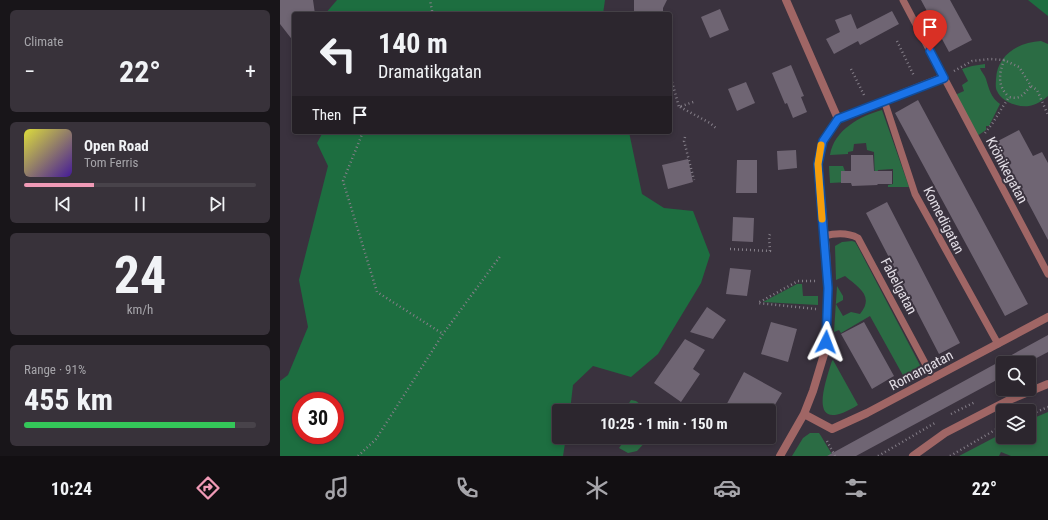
<!DOCTYPE html>
<html lang="en">
<head>
<meta charset="utf-8">
<style>
	body { margin:0; font-family:"Roboto Condensed",sans-serif; background:#38323a; color:#f1f3f6; height:100vh; display:flex; flex-direction:column; font-size:15px; white-space:nowrap }
	* { box-sizing:border-box; margin:0 }
	p { font-size:13px; color:#a6a5aa }
	.icon { flex:none; width:22px; height:22px; fill:none; stroke:currentColor; stroke-width:2; stroke-linecap:round; stroke-linejoin:round }
	.map { position:relative; flex:1; overflow:hidden }
	.drawer { display:flex; flex-direction:column; gap:10px; padding:10px; background:#181519; width:280px }
	.drawer>* { flex:none }
	.top-card { position:absolute; left:12px; top:12px; width:380px; height:122px; border-radius:4px; box-shadow:0 2px 6px #0003,0 0 0 1px #48434a; background:#2c262e; color:#f1f3f6; overflow:hidden }
	.controls { position:absolute; left:716px; top:356px; display:grid; gap:8px }
	.controls a { display:grid; place-items:center; width:40px; height:40px; border-radius:4px; background:#2c262e; box-shadow:0 2px 6px #0003,0 0 0 1px #48434a; font-size:20px }
	.speed { position:absolute; left:12px; top:392px; display:flex; gap:8px; font-size:20px; font-weight:700; text-align:center }
	.speed>* { display:grid; place-content:center; width:52px; height:52px; border-radius:50%; background:#2c262e; box-shadow:0 2px 6px #0003,0 0 0 1px #48434a; line-height:1 }
	.speed .limit { border:6px solid #d22; background:#fff; color:#111 }
	.pin { position:absolute; display:grid; place-items:center; width:34px; height:34px; color:#fff; margin:-41px -17px; border-radius:50% 50% 50% 0; rotate:-45deg; box-shadow:0 0 4px #0007 }
	.pin .icon { rotate:45deg }
	.me { position:absolute; width:44px; margin:-22px; rotate:3deg; stroke-linejoin:round; filter:drop-shadow(0 0 3px #0008) }
	.turn { display:flex; align-items:center; gap:14px; height:84px; padding:0 20px; font-size:18px }
	.turn .icon { width:52px; height:52px; stroke-width:2.5 }
	.turn b { display:block; font-size:28px; line-height:34px }
	.then { display:flex; align-items:center; height:38px; padding:0 20px; background:#0003; gap:8px; font-size:15px }
	.big { font-size:30px; font-weight:700; line-height:1.1 }
	.drawer .tile { flex:1; display:flex; flex-direction:column; justify-content:center; gap:6px; min-width:0; padding:0 14px; border-radius:6px; background:#38323a }
	.drawer .dial { align-items:center; gap:0 }
	.dial b { font-size:52px; line-height:1 }
	.song { display:flex; align-items:center; gap:12px }
	.cover { width:48px; height:48px; border-radius:6px; background:linear-gradient(135deg,hsl(60 70% 55%),hsl(260 70% 35%)) }
	.played { height:4px; border-radius:2px; background:linear-gradient(90deg,#f09ab6 30%,#48434a 30%) }
	.keys { display:flex; justify-content:space-around; direction:ltr }
	.heat { display:flex; justify-content:space-between; align-items:center; font-size:22px; direction:ltr }
	.charge { height:6px; border-radius:3px; background:linear-gradient(90deg,#34c759 91%,#48434a 0) }
	.trip { position:absolute; left:272px; top:404px; width:224px; height:40px; border-radius:4px; background:#2c262e; box-shadow:0 2px 6px #0003,0 0 0 1px #48434a; font-weight:700; line-height:40px; text-align:center }
	.dock { display:flex; height:64px; justify-content:space-around; align-items:center; background:#120f12; color:#a6a5aa }
	.dock .icon { width:28px; height:28px }
	.dock .on { color:#f09ab6 }
	.dock b { font-size:18px; color:#f1f3f6 }
	main { display:flex; flex:1; min-height:0 }
	.map>svg:first-child { display:block }
	.green { fill:#2b6c44 }
	.forest { fill:#1d6e40; fill-rule:evenodd }
	.building { fill:#6f6573 }
	.lines { fill:none; stroke-linecap:round; stroke-linejoin:round }
	.path { stroke:#857f89; stroke-width:2.5; stroke-dasharray:1 3; stroke-linecap:butt }
	.service { stroke:#a06665; stroke-width:7 }
	.minor { stroke:#a06665; stroke-width:8 }
	.tertiary { stroke:#a06665; stroke-width:8 }
	.route-casing { stroke:#114b97; stroke-width:10 }
	.route { stroke:#1a73e8; stroke-width:7 }
	.slow { stroke:#f59e0b; stroke-width:7 }
	.labels { text-anchor:middle; stroke-width:4; stroke-linejoin:round; paint-order:stroke }
	.street-label { font-size:14px; fill:#e3dee6; stroke:#3a323e }
</style>
</head>
<body>
<main>
<section class="drawer">
<div class="tile"><p>Climate</p>
<div class="heat"><a>−</a><b class="big">22°</b><a>+</a></div>
</div>
<div class="tile">
<div class="song"><i class="cover"></i><div><b>Open Road</b><p>Tom Ferris</p></div></div>
<div class="played"></div>
<div class="keys"><svg class="icon" aria-label="previous" viewBox="0 0 24 24"><path d="M18 5L8 12l10 7zM5 5v14"/></svg><svg class="icon" aria-label="pause" viewBox="0 0 24 24"><path d="M8 5v14M16 5v14"/></svg><svg class="icon" aria-label="next" viewBox="0 0 24 24"><path d="M6 5l10 7-10 7zM19 5v14"/></svg></div>
</div>
<div class="tile dial"><b>24</b><p>km/h</p></div>
<div class="tile"><p>Range · 91%</p><b class="big">455 km</b><div class="charge"></div></div>
</section>
<div class="map">
<svg width="768" height="456" viewBox="0 0 768 456">
	<rect width="100%" height="100%" fill="#3a323e"/>
	<!-- green -->
	<path class="green" d="M 761,41 L 768,44 L 768,96 C 763,101 755,105 749,106 C 738,108 721,101 717,91 C 715,88 716,82 716,79 C 717,55 739,42 761,41 Z
		M 705,64 L 705,68 L 700,68 C 701,72 705,75 706,79 C 709,89 711,98 720,104 L 709,126 L 706,126 L 706,130 L 697,136 L 675,95 L 684,91 L 682,85 L 688,81 L 682,69 L 692,66 Z
		M 602,110 L 629,187 L 608,187 L 608,185 L 613,184 L 613,169 L 598,170 L 597,183 L 595,182 L 594,152 L 587,150 L 586,143 L 574,144 L 573,151 L 568,152 L 568,154 L 550,155 C 554,130 580,116 602,110 Z
		M 549,166 L 563,166 L 569,182 L 550,183 Z
		M 572,241 L 575,242 L 578,247 L 642,369 L 625,379 L 590,316 L 561,333 L 559,330 L 554,332 L 557,286 L 563,296 L 563,300 L 556,304 L 563,316 L 571,312 L 580,314 C 595,296 578,287 565,276 L 556,280 L 555,246 L 562,242 Z
		M 517,284 L 522,284 L 523,296 L 538,296 L 538,305 L 483,302 Z
		M 553,360 L 578,405 C 529,435 542,391 552,361 Z
		M 351,400 L 356,401 L 369,411 L 344,411 Z
		M 768,412 L 768,456 L 731,456 L 721,452 L 719,456 L 679,456 L 723,433 L 723,437 L 749,437 L 749,420 Z
		M 530,433 L 539,433 L 541,436 L 553,456 L 512,456 L 523,438 Z
		M 347,437 L 370,437 L 357,451 L 348,453 L 339,448 Z"/>
	<!-- forest -->
	<path class="forest" d="M 57,0 L 325,0 L 323,14 L 45,14 Z
		M 748,0 L 768,0 L 768,16 Z
		M 43,132 L 349,132 L 362,194 L 384,208 L 413,211 L 430,255 L 421,283 L 378,354 L 351,377 L 313,366 L 293,385 L 290,411 L 279,411 L 279,437 L 286,437 L 283,456 L 0,456 L 0,381 L 8,375 L 28,327 L 19,280 L 48,166 L 37,143 ZM 21,401 L 55,401 L 55,435 L 21,435 Z"/>
	<!-- building -->
	<path class="building" d="M 0,0 L 33,0 L 35,14 L 14,14 L 14,42 L 0,24 Z
		M 354,0 L 387,0 L 383,8 L 383,14 L 354,14 Z
		M 641,0 L 670,0 L 692,40 L 669,52 Z
		M 440,9 L 449,30 L 430,38 L 421,17 Z
		M 612,11 L 619,24 L 580,45 L 578,41 L 554,54 L 546,39 L 560,32 L 555,20 L 571,14 L 577,29 Z
		M 511,65 L 524,96 L 521,97 L 527,112 L 513,118 L 507,103 L 505,104 L 492,73 Z
		M 466,82 L 475,103 L 457,111 L 448,89 Z
		M 638,100 L 748,304 L 725,316 L 615,113 Z
		M 739,130 L 753,156 L 762,152 L 768,163 L 768,240 L 716,142 Z
		M 516,150 L 517,168 L 498,170 L 497,151 Z
		M 571,155 L 593,155 L 594,171 L 612,171 L 612,184 L 597,184 L 598,185 L 572,186 L 571,183 L 561,183 L 561,171 L 571,171 Z
		M 408,159 L 413,182 L 388,189 L 382,165 Z
		M 457,160 L 477,160 L 477,193 L 456,193 Z
		M 607,202 L 680,343 L 659,354 L 586,213 Z
		M 453,217 L 474,218 L 473,242 L 452,241 Z
		M 450,268 L 471,270 L 467,296 L 446,294 Z
		M 427,307 L 446,320 L 433,339 L 410,332 Z
		M 491,322 L 517,329 L 508,362 L 481,354 Z
		M 584,322 L 614,376 L 592,389 L 561,334 Z
		M 768,335 L 768,352 L 747,363 L 723,363 L 723,376 L 713,382 L 576,456 L 547,456 Z
		M 405,339 L 425,350 L 413,369 L 420,374 L 401,402 L 374,383 Z
		M 464,372 L 502,393 L 490,413 L 489,411 L 482,409 L 481,411 L 443,411 Z"/>
	<g class="lines">
		<!-- path -->
		<path class="path" d="M 149,14 L 152,11 L 150,0
			M 617,41 L 634,76
			M 724,60 C 719,74 717,86 729,97
			M 571,69 L 584,95
			M 674,71 L 692,61 L 710,59 L 724,60 L 739,67 L 751,86 L 757,90 L 768,115
			M 392,82 L 399,107 L 416,101
			M 400,107 L 430,123 L 437,129
			M 83,132 L 63,181 L 97,292 L 163,334
			M 705,133 L 712,124 L 729,97 C 741,100 743,94 751,86
			M 405,137 L 404,141 L 414,180
			M 450,249 L 490,251 L 489,236 L 491,232
			M 536,309 L 478,303 L 518,281 L 537,281
			M 671,414 L 695,402
			M 749,415 L 768,407
			M 547,441 L 555,456
			M 78,456 L 96,439 L 163,334 L 221,255
			M 598,456 L 655,423
			M 670,456 L 715,430 L 723,426"/>
		<!-- service -->
		<path class="service" d="M 623,0 L 768,274
			M 604,100 L 635,194 L 718,344
			M 544,236 C 556,233 567,232 578,238 L 653,378"/>
		<!-- minor -->
		<path class="minor" d="M 506,0 L 558,119
			M 524,414 L 552,429 L 587,413 L 768,317
			M 500,456 L 524,414 L 533,391 L 545,351 L 548,300 L 546,251 L 538,164 L 543,141 L 558,119 L 664,77"/>
		<!-- tertiary -->
		<path class="tertiary" d="M 633,456 L 665,433 L 729,400 L 768,384"/>
	</g>
	<g class="lines">
		<defs>
			<path id="route" d="M 546,342 L 548,288 L 538,164 L 543,141 L 558,119 L 664,78 L 650,51"/>
		</defs>
		<!-- route casing -->
		<use href="#route" class="route-casing"/>
		<!-- route -->
		<use href="#route" class="route"/>
		<!-- slow -->
		<path class="slow" d="M 541,145 L 538,164 L 542,219"/>
	</g>
	<g class="labels">
		<!-- street labels -->
		<g class="street-label">
			<text transform="translate(727 170) rotate(62)" y="5">Krönikegatan</text>
			<text transform="translate(664 220) rotate(63)" y="5">Komedigatan</text>
			<text transform="translate(619 286) rotate(62)" y="5">Fabelgatan</text>
			<text transform="translate(641 370) rotate(-28)" y="5">Romangatan</text>
		</g>
	</g>
</svg>
<div class="controls">
<a><svg class="icon" aria-label="search" viewBox="0 0 24 24"><circle cx="10" cy="10" r="6"/><path d="M15 15l6 6"/></svg></a>
<a><svg class="icon" aria-label="layers" viewBox="0 0 24 24"><path d="M12 4l9 5-9 5-9-5zM3 14l9 5 9-5"/></svg></a>
</div>
<div class="speed"><div class="limit">30</div></div>
<div class="pin" style="left:650px;top:51px;background:#d93025"><svg class="icon" aria-label="arrive" viewBox="0 0 24 24"><path d="M6 21V4h12l-3 4 3 4H6"/></svg></div>
<svg class="me" style="left:546px;top:342px" viewBox="-20 -20 40 40"><path d="M0-17L14 15 0 8-14 15z" fill="#1a73e8" stroke="#fff" stroke-width="4"/></svg>
<div class="trip">10:25 · 1 min · 150 m</div>
<div class="top-card">
<div class="turn"><svg class="icon" aria-label="left" viewBox="0 0 24 24"><path d="M17 20v-9H6M10 6l-5 5 5 5"/></svg><div><b>140 m</b>Dramatikgatan</div></div>
<div class="then">Then<svg class="icon" aria-label="arrive" viewBox="0 0 24 24"><path d="M6 21V4h12l-3 4 3 4H6"/></svg></div>
</div>
</div>
</main>
<nav class="dock">
<b>10:24</b>
<svg class="icon on" aria-label="directions" viewBox="0 0 24 24"><path d="M12 3l9 9-9 9-9-9zM9 14v-3h6M13 9l2 2-2 2"/></svg>
<svg class="icon" aria-label="music" viewBox="0 0 24 24"><path d="M9 18V5l10-2v13"/><circle cx="6" cy="18" r="3"/><circle cx="16" cy="16" r="3"/></svg>
<svg class="icon" aria-label="phone" viewBox="0 0 24 24"><path d="M5 4h4l2 5-3 2q2 4 5 5l2-3 5 2v4C11 20 4 13 5 4z"/></svg>
<svg class="icon" aria-label="climate" viewBox="0 0 24 24"><path d="M12 3v18M4 7l16 10M4 17L20 7"/></svg>
<svg class="icon" aria-label="car" viewBox="0 0 24 24"><path d="M5 17H2v-5l4-1 3-4h7l3 4 3 1v5h-3M9 17h6M6 11h13"/><circle cx="7" cy="17" r="2"/><circle cx="17" cy="17" r="2"/></svg>
<svg class="icon" aria-label="filters" viewBox="0 0 24 24"><path d="M4 7h16M4 17h16"/><circle cx="9" cy="7" r="2"/><circle cx="15" cy="17" r="2"/></svg>
<b>22°</b>
</nav>
</body>
</html>
